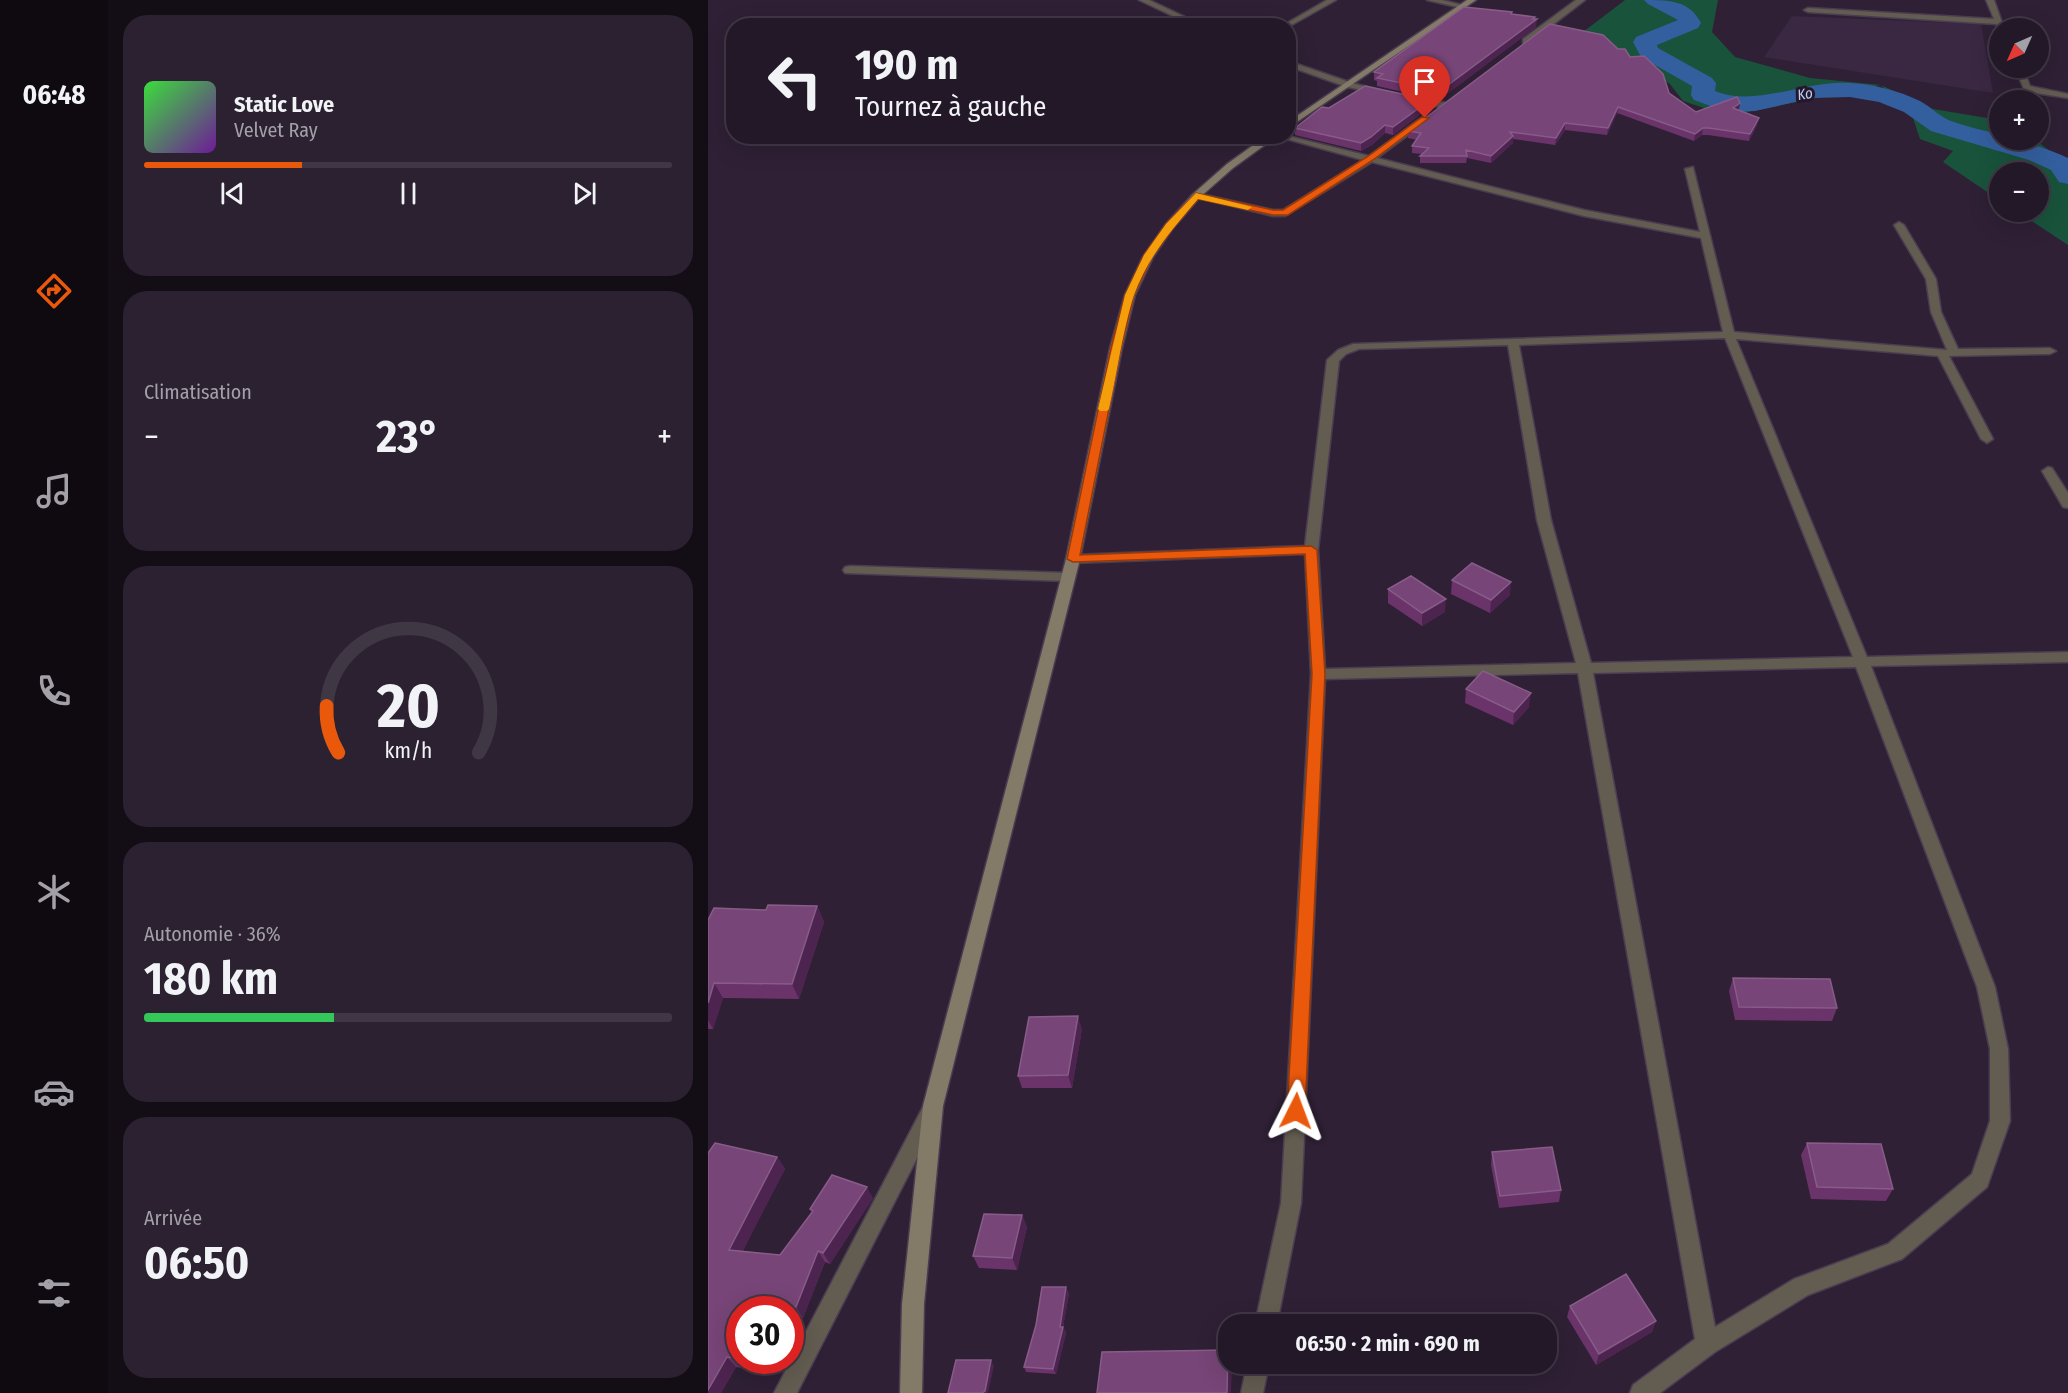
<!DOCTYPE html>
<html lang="fr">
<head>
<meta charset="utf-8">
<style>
	body { margin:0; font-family:"Fira Sans Condensed",sans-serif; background:#2b2130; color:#f1f3f6; height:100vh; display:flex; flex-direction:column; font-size:22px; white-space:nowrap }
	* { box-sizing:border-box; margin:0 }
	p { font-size:20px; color:#a3a0a8 }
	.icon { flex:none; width:33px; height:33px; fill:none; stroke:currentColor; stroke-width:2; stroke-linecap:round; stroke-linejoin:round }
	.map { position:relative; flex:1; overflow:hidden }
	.sheet { display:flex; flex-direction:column; gap:15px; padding:15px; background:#130d16; width:600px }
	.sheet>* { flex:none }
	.guide { position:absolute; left:18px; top:18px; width:570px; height:126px; border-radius:24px; box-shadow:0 6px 24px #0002,0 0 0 2px #403745; background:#231828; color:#f1f3f6; overflow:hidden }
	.needle { width:39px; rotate:225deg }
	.tools { position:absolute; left:1281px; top:18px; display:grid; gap:12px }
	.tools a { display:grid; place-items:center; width:60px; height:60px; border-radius:50%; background:#231828; box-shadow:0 6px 24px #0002,0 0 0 2px #403745; font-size:30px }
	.speed { position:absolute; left:18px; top:1296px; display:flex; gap:12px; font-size:30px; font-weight:700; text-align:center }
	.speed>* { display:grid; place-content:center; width:78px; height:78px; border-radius:50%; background:#231828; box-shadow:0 6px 24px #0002,0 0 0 2px #403745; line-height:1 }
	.speed .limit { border:9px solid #d22; background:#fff; color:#111 }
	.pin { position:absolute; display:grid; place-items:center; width:51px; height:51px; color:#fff; margin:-62px -26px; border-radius:50% 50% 50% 0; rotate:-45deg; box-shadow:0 0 6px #0007 }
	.pin .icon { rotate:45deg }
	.me { position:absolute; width:66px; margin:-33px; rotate:3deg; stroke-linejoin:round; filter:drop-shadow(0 0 4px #0008) }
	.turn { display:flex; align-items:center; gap:21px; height:126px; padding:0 30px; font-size:27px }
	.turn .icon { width:78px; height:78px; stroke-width:2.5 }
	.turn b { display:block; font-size:42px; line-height:51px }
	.big { font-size:45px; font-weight:700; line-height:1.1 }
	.sheet .card { flex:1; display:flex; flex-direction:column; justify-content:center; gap:9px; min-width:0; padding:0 21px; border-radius:24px; background:#2b2130 }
	.sheet .dial { align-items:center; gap:0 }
	.dial svg { height:156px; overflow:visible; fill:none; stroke:#403745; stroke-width:7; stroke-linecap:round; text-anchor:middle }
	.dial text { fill:#f1f3f6; stroke:none }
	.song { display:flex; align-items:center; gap:18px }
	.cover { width:72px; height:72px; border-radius:9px; background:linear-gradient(135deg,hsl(120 70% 55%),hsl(280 70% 35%)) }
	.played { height:6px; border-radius:3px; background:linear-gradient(90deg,#ea580c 30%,#403745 30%) }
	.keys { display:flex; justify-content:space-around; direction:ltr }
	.heat { display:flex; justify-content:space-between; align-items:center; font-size:33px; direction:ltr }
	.charge { height:9px; border-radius:4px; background:linear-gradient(90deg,#34c759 36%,#403745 0) }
	.trip { position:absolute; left:510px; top:1314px; width:339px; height:60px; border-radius:24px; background:#231828; box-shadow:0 6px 24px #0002,0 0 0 2px #403745; font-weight:700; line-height:60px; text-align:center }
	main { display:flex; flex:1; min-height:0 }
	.menu { display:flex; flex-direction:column; width:108px; justify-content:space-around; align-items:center; background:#0e0a10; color:#a3a0a8 }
	.menu .icon { width:42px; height:42px }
	.menu .active { color:#ea580c }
	.menu b { font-size:27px; color:#f1f3f6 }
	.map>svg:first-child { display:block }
	.built { fill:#3a2742 }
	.green { fill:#19533c }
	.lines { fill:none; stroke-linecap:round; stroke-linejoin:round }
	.river { fill:#345f9f; fill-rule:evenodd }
	.minor-casing { stroke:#4b3d51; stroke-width:3 }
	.secondary-casing { stroke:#4b3d51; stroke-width:3 }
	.minor { fill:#625c51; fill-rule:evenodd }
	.secondary { fill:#847a68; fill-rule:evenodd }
	.wall { fill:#6a3369 }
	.shaded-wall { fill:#4d244f }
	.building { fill:#774577; stroke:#875c88; stroke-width:1.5 }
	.route { fill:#ea580c; stroke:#983908; stroke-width:1.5 }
	.slow { fill:#f59e0b }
	.labels { text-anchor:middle; stroke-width:6; stroke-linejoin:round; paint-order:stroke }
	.far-water-label { font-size:15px; font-style:italic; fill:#b7d0f4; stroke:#25172b }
</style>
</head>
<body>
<main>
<nav class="menu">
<b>06:48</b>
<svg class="icon active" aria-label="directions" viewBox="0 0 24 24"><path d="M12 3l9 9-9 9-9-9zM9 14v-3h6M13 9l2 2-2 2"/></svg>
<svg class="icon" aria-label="music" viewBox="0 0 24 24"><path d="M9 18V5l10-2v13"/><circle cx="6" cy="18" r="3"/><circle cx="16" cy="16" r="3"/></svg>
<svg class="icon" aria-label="phone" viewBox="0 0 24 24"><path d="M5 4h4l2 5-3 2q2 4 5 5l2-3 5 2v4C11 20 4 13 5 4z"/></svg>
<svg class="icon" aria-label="climate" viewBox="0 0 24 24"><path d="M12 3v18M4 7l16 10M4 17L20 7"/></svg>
<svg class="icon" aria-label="car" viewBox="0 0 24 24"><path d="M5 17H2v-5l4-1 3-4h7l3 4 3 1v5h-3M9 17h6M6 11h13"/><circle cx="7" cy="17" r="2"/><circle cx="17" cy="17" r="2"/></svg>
<svg class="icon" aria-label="filters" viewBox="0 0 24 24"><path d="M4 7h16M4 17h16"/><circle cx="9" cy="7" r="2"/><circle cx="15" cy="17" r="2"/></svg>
</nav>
<section class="sheet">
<div class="card">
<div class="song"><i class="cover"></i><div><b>Static Love</b><p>Velvet Ray</p></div></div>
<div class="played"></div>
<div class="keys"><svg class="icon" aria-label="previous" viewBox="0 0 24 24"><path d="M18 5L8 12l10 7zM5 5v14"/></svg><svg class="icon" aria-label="pause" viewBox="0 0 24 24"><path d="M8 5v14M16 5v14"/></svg><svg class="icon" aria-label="next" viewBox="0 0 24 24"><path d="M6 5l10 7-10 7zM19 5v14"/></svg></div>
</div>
<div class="card"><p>Climatisation</p>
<div class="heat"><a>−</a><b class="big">23°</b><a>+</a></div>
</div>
<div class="card dial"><svg viewBox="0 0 100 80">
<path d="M14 69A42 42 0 1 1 86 69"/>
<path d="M14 69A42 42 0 0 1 8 45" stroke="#ea580c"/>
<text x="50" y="56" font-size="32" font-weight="700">20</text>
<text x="50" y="72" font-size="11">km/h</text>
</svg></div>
<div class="card"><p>Autonomie · 36%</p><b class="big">180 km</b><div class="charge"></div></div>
<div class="card"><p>Arrivée</p><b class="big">06:50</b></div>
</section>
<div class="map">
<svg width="1360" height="1393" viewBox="0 0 1360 1393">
	<rect width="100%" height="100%" fill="#2f2035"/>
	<!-- built -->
	<path class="built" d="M 1084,16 L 1273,24 L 1285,93 L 1056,57 Z"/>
	<!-- green -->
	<path class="green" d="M 917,0 L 1010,0 L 1004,32 L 1027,57 L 1102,78 L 1173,85 L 1225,109 L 1291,120 L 1292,140 L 1328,140 L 1345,154 L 1360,159 L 1360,245 L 1310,212 L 1330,212 L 1330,172 L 1292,172 L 1291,200 L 1235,162 L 1245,151 L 1212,139 L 1205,118 L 1173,85 L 1020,116 L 975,101 L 962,84 L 920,57 L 875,32 Z"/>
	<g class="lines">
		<!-- river -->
		<path class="river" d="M 936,0 C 961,0 981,0 993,23 L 990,28 L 949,45 L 950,48 L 1004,78 L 1008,83 L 1007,91 C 1047,108 1097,80 1142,83 C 1166,84 1191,91 1212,101 C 1223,107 1232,117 1243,121 C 1259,127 1276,130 1292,135 L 1292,140 C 1316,140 1338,148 1360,158 L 1360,184 L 1351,182 L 1343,170 L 1321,160 L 1223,131 L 1196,112 L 1171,102 L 1142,97 L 1105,98 L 1047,111 L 1019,112 L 986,100 L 983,95 L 984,86 L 933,57 L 925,42 L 928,37 L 970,20 L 940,4 Z"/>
		<defs>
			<path id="minor" d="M 431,0 L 441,0 L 496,26 L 486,26 Z
				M 619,0 L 628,0 L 580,27 L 574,26 Z
				M 719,0 L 734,0 L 758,6 L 754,8 Z
				M 868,0 L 877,0 L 821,43 L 815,43 L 815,39 Z
				M 1278,0 L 1286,0 L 1296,28 L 1290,30 L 1288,24 L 1100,12 L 1096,10 L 1100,8 L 1286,19 Z
				M 580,61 L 644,83 L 679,92 L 675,94 L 639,87 L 580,66 Z
				M 1307,68 L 1315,68 L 1322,86 L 1360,94 L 1360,98 L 1328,93 L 1316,89 Z
				M 704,95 L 738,103 L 739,105 L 735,108 L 701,100 L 700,98 Z
				M 716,116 L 720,119 L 719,121 L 669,158 L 876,210 L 992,232 L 977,169 L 985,167 L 1026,332 L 1239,350 L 1223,312 L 1218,279 L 1186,225 L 1191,222 L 1196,225 L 1228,279 L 1233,312 L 1250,349 L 1342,348 L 1348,351 L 1342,354 L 1241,356 L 1285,439 L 1279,443 L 1273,439 L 1230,356 L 1028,339 L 1159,657 L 1360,652 L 1360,662 L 1163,666 L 1287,987 L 1300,1049 L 1302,1121 L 1279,1187 L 1194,1259 L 1100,1295 L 1007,1352 L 952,1393 L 922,1393 L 925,1385 L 987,1339 L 870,673 L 617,679 L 593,1203 L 569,1324 L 547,1324 L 573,1203 L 603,674 L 597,554 L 365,563 L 358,559 L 365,555 L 597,546 L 619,360 L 630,350 L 645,344 L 1015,332 L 993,238 L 876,216 L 664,162 L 577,216 L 565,216 L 483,196 L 488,193 L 565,210 L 575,210 L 655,160 L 568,136 L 580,136 L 661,156 ZM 1017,338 L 1145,657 L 883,663 L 843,520 L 811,345 ZM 800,345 L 829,520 L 868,663 L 617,669 L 610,550 L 631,361 L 638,354 L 651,349 ZM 1148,667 L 1269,987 L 1282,1049 L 1282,1121 L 1264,1174 L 1180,1244 L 1086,1279 L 1007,1327 L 885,673 Z
				M 1340,467 L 1344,468 L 1360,493 L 1360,508 L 1355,507 L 1334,471 Z
				M 142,566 L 360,573 L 367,577 L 360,581 L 137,573 L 135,570 L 137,567 Z
				M 222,1104 L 229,1107 L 232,1113 L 229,1119 L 89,1393 L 66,1393 L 215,1107 Z
				M 539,1364 L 561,1364 L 555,1393 L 533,1393 Z"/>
			<path id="secondary" d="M 759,0 L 768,0 L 580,128 L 580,122 Z
				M 558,136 L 569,136 L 525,168 L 491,198 L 465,228 L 445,257 L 427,295 L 414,348 L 372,559 L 235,1106 L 216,1304 L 214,1393 L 192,1393 L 194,1304 L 215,1106 L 358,559 L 402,348 L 417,295 L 435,257 L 458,224 L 485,194 L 519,164 Z"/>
		</defs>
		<!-- minor casing -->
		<use href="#minor" class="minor-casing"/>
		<!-- secondary casing -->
		<use href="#secondary" class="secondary-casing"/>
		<!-- minor -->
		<use href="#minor" class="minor"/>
		<!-- secondary -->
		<use href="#secondary" class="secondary"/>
	</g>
	<!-- wall -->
	<path class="wall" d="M 804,14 L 826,19 L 828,27 L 731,100 L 669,86 L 669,81 L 666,80 L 666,72 Z
		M 910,49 L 922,57 L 961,93 L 988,112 L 1032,103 L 1030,110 L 1049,125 L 1041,141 L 1000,135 L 994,135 L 986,141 L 909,113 L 899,135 L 857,130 L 847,145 L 805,139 L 805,143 L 783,163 L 759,158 L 758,163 L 712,163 L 712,156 L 714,154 L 704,153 L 704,146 L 709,140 L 700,138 L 700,131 Z
		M 722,100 L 722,107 L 685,135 L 677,133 L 664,145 L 653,151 L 587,135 L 587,128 L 621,108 Z
		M 744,580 L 802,595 L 782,613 L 743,594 Z
		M 680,589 L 737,612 L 714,626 L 680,603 Z
		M 758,689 L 821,707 L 805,725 L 757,703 Z
		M 109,906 L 116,922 L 91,999 L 15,998 L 5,1029 L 0,1029 L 0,920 L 58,910 Z
		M 1025,978 L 1129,1008 L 1124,1021 L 1027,1020 L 1021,991 Z
		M 374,1029 L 364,1088 L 314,1088 L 310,1076 Z
		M 1099,1143 L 1185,1189 L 1178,1201 L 1103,1199 L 1093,1155 Z
		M 784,1152 L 853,1190 L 851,1202 L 791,1208 L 783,1165 Z
		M 0,1153 L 69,1157 L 77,1169 L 34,1251 L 72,1255 L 104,1213 L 102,1209 L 165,1198 L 122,1264 L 117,1262 L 95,1318 L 87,1317 L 82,1329 L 82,1310 L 32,1310 L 32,1360 L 69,1360 L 64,1373 L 28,1367 L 13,1393 L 0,1393 Z
		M 314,1215 L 319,1227 L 309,1270 L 271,1268 L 265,1256 Z
		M 361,1293 L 355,1327 L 358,1333 L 348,1374 L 318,1372 L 316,1367 L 328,1325 Z
		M 862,1306 L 948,1321 L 944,1332 L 888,1365 L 859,1317 Z"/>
	<!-- shaded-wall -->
	<path class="shaded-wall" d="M 827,17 L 826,21 L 829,19 L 828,27 L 731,100 L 732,91 Z
		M 722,100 L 722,107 L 685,135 L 685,127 Z
		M 1032,103 L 1031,110 L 1023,115 L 1025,108 Z
		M 910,107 L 909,113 L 899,135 L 900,128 Z
		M 1051,118 L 1049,125 L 1041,141 L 1042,134 Z
		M 857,123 L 857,130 L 847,145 L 848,138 Z
		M 677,125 L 677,133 L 664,145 L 653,151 L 653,143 Z
		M 995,128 L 994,135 L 986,141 L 987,134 Z
		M 805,136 L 805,143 L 783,163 L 783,156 Z
		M 803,582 L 802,595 L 782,613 L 783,600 Z
		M 738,599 L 737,612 L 714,626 L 714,613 Z
		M 823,693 L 821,707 L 805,725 L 806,712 Z
		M 109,906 L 116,922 L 91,999 L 84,984 Z
		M 6,983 L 15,998 L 5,1029 L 0,1020 L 0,1003 Z
		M 370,1016 L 374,1029 L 364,1088 L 360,1075 Z
		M 69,1157 L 77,1169 L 30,1261 L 21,1250 Z
		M 159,1187 L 165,1198 L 122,1264 L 115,1253 Z
		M 314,1215 L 319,1227 L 309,1270 L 304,1258 Z
		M 110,1251 L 117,1262 L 95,1318 L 88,1307 Z
		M 358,1287 L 361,1293 L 355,1328 L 355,1327 L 358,1333 L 348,1374 L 345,1369 Z
		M 82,1310 L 87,1317 L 82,1329 Z
		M 948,1321 L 944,1332 L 888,1365 L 891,1354 Z
		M 19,1357 L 28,1367 L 13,1393 L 0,1393 L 0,1390 Z
		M 56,1360 L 69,1360 L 64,1373 L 55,1363 Z
		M 283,1360 L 286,1366 L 280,1393 L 274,1393 Z
		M 521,1364 L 524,1364 L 524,1365 L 523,1393 L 519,1393 Z"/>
	<!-- building -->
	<path class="building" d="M 756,7 L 804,12 L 803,14 L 827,17 L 825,19 L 829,19 L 732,91 L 669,78 L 675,74 L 666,72 Z
		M 842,24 L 895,35 L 910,49 L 917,49 L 922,57 L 936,56 L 955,74 L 961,93 L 988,112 L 1029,97 L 1032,103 L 1025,108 L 1051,118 L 1042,134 L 1001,128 L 995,128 L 987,134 L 910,107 L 900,128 L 857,123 L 848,138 L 802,132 L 805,136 L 783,156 L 758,150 L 759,156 L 712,156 L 721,148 L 704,146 L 713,133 L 700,131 Z
		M 657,86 L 722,100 L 685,127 L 677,125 L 663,137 L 653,143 L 587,128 L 614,107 L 621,108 Z
		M 764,563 L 803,582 L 783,600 L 744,580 Z
		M 703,576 L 738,599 L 714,613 L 680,589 Z
		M 775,671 L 823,693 L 806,712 L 758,689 Z
		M 60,905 L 109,906 L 84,984 L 6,983 L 0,1003 L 0,920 L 6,908 L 58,910 Z
		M 1025,978 L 1122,979 L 1129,1008 L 1031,1007 Z
		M 370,1016 L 360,1075 L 310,1076 L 321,1017 Z
		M 7,1143 L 69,1157 L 21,1250 L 72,1255 L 105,1211 L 102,1209 L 124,1175 L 159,1187 L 115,1253 L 110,1251 L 88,1307 L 80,1306 L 78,1310 L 32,1310 L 32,1359 L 19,1357 L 0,1390 L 0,1153 Z
		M 1099,1143 L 1173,1144 L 1185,1189 L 1109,1187 Z
		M 844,1147 L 853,1190 L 792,1196 L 784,1152 Z
		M 276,1214 L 314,1215 L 304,1258 L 265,1256 Z
		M 918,1274 L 948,1321 L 891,1354 L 862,1306 Z
		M 334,1287 L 358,1287 L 352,1327 L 355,1327 L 345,1369 L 316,1367 L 328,1325 Z
		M 520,1350 L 519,1393 L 389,1393 L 394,1352 Z
		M 41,1360 L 56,1360 L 55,1363 Z
		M 248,1360 L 283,1360 L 277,1391 L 274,1393 L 240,1393 Z"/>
	<!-- route -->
	<path class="route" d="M 714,117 L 721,118 L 665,160 L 580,215 L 565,215 L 490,199 L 465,228 L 444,257 L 426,295 L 413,348 L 372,555 L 603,546 L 609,550 L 617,674 L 597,1111 L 594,1116 L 588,1119 L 581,1116 L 579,1111 L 604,674 L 597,554 L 365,562 L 359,559 L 403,348 L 417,295 L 436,255 L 458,224 L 488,193 L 565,210 L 575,210 L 659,157 Z"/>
	<!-- slow -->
	<path class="slow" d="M 488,193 L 544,207 L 540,210 L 490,199 C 465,228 439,258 426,295 C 415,328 409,374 401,409 L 399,411 L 392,411 L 390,409 L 417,295 L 436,255 L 458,224 Z"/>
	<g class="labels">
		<!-- far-water labels -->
		<g class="far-water-label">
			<text transform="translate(1097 94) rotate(-10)" y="5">Ko</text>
		</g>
	</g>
</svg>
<div class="tools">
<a><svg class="needle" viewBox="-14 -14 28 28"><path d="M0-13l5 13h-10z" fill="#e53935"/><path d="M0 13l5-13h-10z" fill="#a3a0a8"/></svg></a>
<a>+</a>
<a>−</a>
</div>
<div class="speed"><div class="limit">30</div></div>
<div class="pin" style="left:717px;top:118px;background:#d93025"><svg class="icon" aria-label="arrive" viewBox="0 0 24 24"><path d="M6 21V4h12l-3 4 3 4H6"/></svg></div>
<svg class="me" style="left:588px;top:1111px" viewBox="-20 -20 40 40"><path d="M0-17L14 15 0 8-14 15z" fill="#ea580c" stroke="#fff" stroke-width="4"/></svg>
<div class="trip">06:50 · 2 min · 690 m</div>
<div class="guide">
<div class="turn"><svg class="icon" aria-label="left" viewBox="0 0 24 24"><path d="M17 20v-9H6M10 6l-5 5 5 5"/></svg><div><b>190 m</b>Tournez à gauche</div></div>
</div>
</div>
</main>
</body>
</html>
